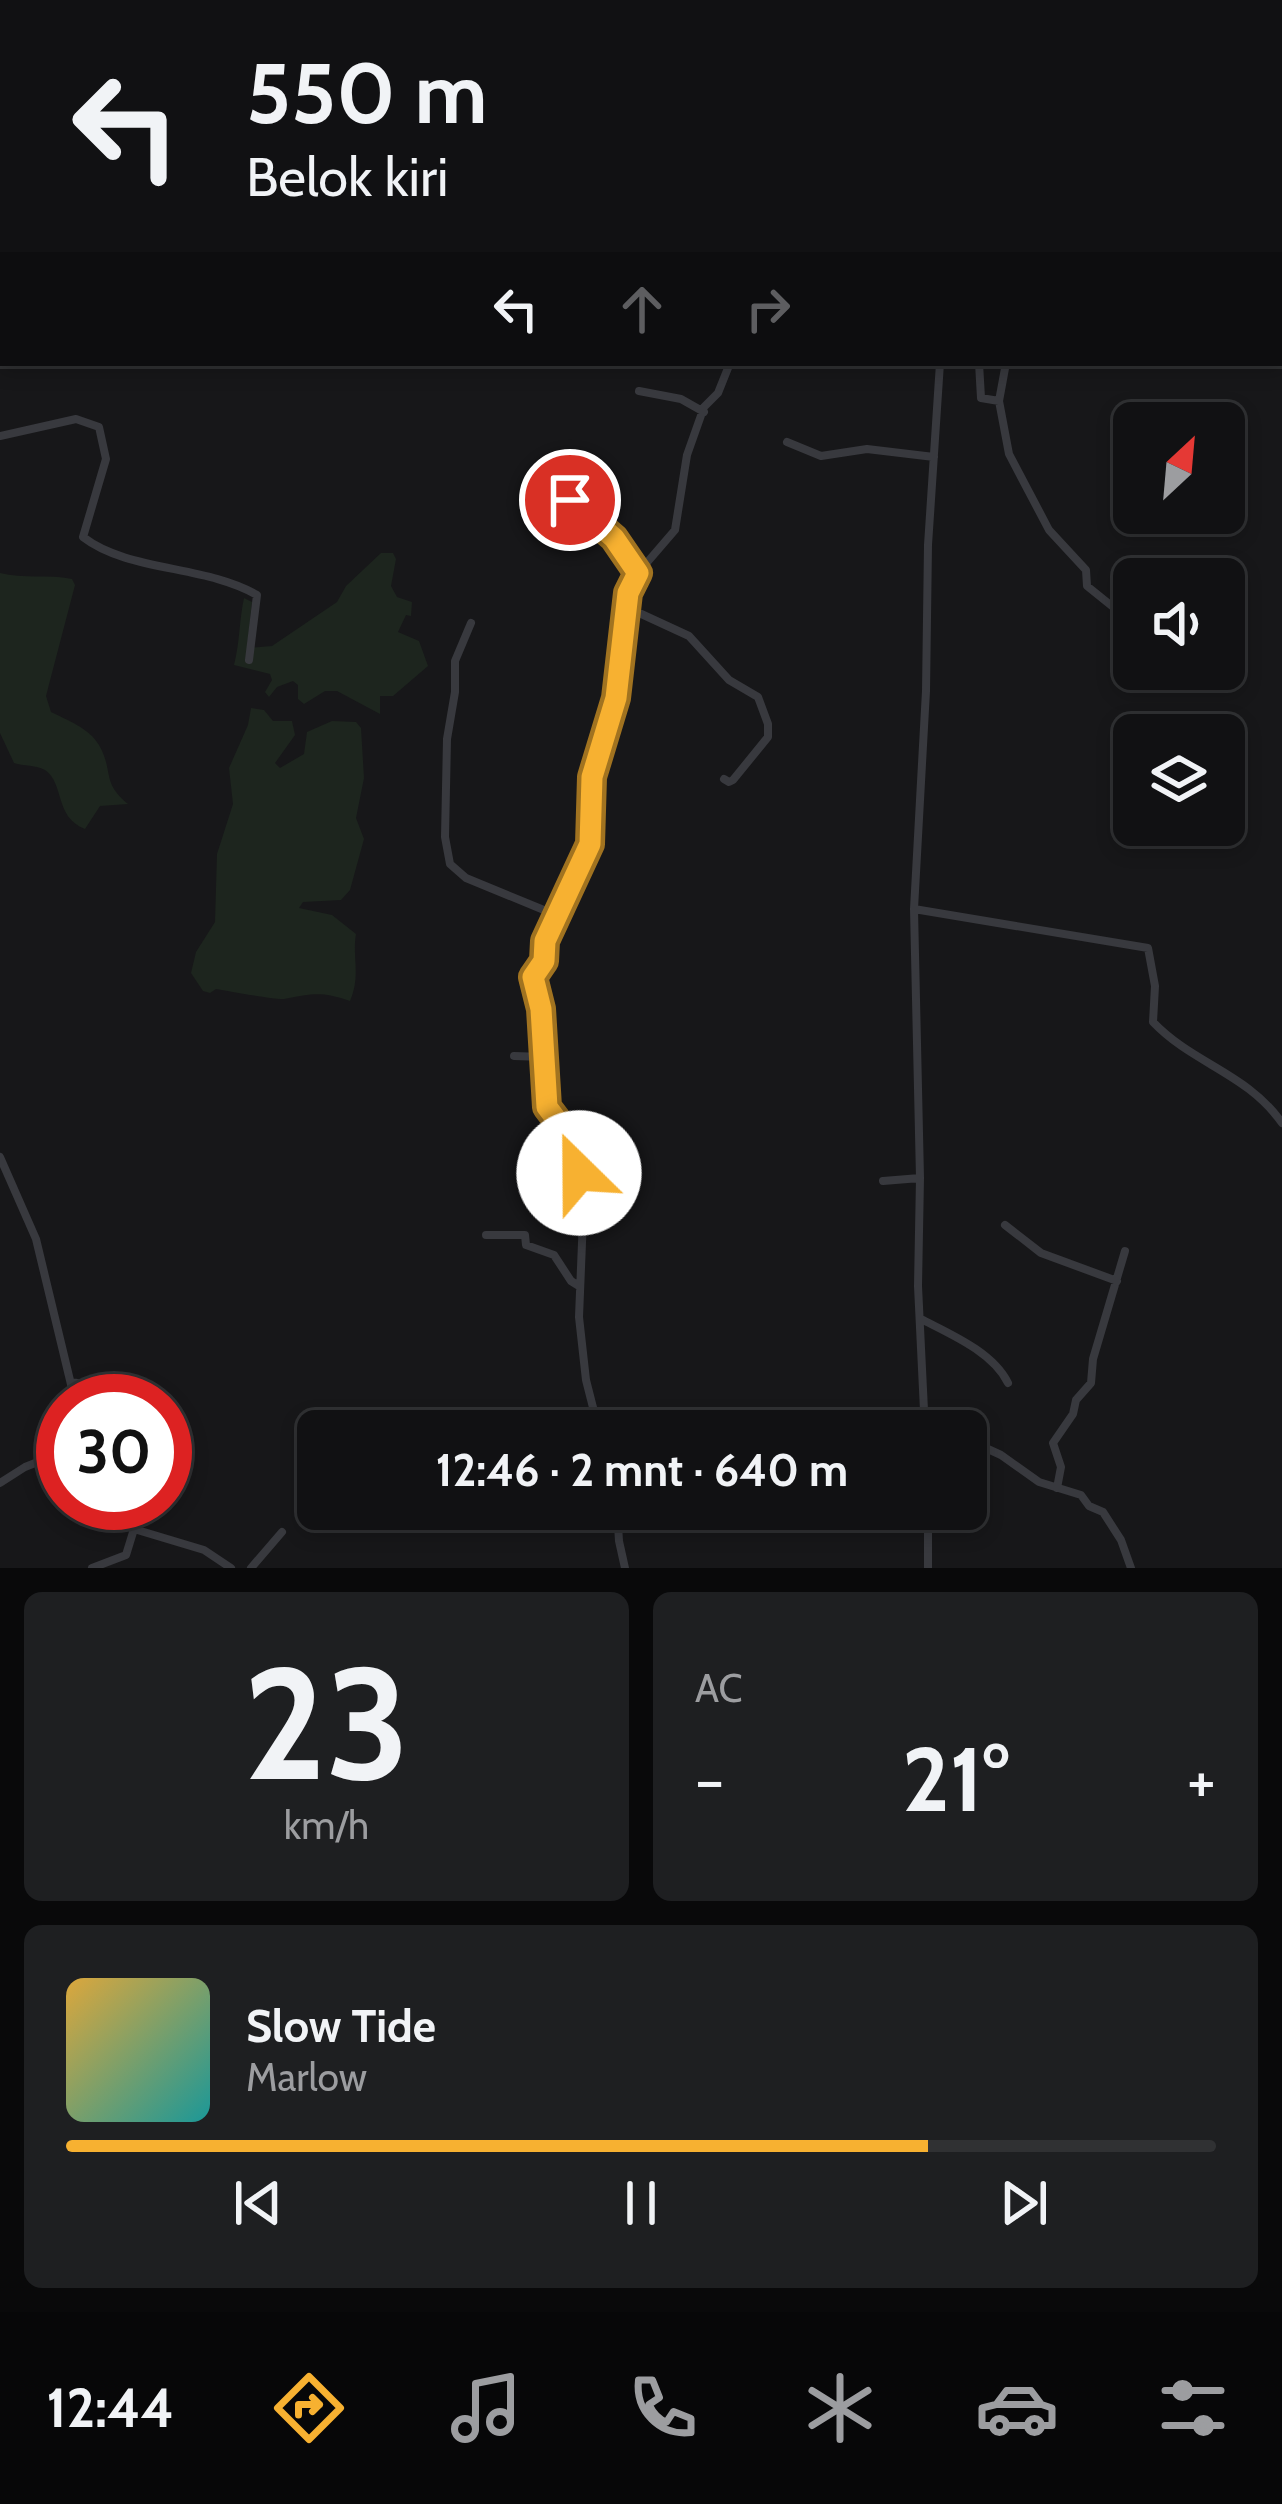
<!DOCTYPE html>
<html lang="id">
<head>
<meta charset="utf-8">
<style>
	body { margin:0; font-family:Cabin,sans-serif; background:#1e1f21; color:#f1f3f6; height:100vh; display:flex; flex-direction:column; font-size:45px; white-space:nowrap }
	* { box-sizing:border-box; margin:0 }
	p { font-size:39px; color:#9c9da0 }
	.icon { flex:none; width:66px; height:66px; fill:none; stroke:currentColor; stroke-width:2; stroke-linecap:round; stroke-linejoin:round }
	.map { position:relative; height:1568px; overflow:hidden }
	.side { display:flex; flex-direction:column; gap:24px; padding:24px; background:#09090a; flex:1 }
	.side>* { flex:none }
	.top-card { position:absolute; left:0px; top:0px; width:1284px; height:366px; box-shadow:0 6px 18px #0003,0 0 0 3px #303133; background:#111113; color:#f1f3f6; overflow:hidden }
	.needle { width:78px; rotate:26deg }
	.fabs { position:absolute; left:1113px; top:402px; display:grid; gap:24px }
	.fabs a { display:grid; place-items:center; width:132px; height:132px; border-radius:18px; background:#111113; box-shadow:0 6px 18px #0003,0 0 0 3px #303133; font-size:60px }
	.speed { position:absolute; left:36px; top:1374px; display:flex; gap:24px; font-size:60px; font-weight:700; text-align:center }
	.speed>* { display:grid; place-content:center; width:156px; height:156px; border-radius:50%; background:#111113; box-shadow:0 6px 18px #0003,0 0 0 3px #303133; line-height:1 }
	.speed .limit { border:18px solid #d22; background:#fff; color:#111 }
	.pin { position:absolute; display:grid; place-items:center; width:102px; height:102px; color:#fff; margin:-51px; border:6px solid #fff; border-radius:50%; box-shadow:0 3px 12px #0007 }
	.me { position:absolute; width:132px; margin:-66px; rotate:337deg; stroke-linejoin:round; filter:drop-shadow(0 0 9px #0008) }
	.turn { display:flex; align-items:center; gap:42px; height:252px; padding:0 48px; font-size:54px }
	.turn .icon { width:156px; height:156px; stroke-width:2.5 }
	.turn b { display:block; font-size:84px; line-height:102px }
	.lanes { display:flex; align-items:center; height:114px; padding:0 48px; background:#0003; justify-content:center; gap:60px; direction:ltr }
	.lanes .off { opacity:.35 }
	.big { font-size:90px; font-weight:700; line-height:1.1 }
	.side .card { flex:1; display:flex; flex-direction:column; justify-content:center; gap:18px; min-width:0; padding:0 42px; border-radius:18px; background:#1e1f21 }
	.side .dial { align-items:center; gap:0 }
	.dial b { font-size:156px; line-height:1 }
	.song { display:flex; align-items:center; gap:36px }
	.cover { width:144px; height:144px; border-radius:18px; background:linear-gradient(135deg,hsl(40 70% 55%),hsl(180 70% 35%)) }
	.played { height:12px; border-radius:6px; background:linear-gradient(90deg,#f7b131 75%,#303133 75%) }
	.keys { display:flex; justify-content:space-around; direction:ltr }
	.heat { display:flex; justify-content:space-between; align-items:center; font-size:66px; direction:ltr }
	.side .tiles { flex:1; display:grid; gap:24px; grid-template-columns:1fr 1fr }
	.card:last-child { grid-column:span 2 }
	.trip { position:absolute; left:297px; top:1410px; width:690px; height:120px; border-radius:18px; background:#111113; box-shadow:0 6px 18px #0003,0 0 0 3px #303133; font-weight:700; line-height:120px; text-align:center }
	.dock { display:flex; height:192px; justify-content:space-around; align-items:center; background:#070708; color:#9c9da0 }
	.dock .icon { width:84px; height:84px }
	.dock .active { color:#f7b131 }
	.dock b { font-size:54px; color:#f1f3f6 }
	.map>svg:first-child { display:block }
	.green { fill:#1d251e }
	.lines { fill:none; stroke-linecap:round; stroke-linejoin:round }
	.street { stroke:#38393e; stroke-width:8 }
	.route-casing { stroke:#a17320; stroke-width:30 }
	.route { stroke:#f7b131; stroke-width:21 }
</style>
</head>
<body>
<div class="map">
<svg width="1282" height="1568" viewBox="0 0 1282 1568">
	<rect width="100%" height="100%" fill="#171719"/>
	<!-- green -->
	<path class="green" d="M 381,553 L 393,553 L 396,559 L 391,586 L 397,597 L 412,602 L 411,616 L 406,615 L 398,632 L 419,641 L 428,666 L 393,696 L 380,696 L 380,714 L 337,691 L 325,691 L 304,704 L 298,699 L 298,685 L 293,681 L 277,687 L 269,697 L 265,692 L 272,680 L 270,674 L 234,665 C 240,642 239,621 244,598 L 252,602 L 247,648 L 272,646 L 337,602 L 346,586 Z
		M 0,573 C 23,579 48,574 72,579 L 75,585 L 46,696 L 51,712 C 67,720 89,728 99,745 C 114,771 101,782 128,804 L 100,806 L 85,829 C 54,817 65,784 45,770 C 37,765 23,766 14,763 L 0,733 Z
		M 251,708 L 264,710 L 273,721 L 292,721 L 295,735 L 275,763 L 280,768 L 304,754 L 307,732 L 332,721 L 356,722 L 361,728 L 364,778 L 356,818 L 364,839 L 350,890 L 341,900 L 303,902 L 299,908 L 332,915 L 356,934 C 352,957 361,976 350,1001 C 320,991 313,994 284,999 C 275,1000 229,991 216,989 L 210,993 L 203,991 L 191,973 L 196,952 L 215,922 L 217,854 L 233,804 L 229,768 L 248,725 Z"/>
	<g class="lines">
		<!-- street -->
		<path class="street" d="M 971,0 L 971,3
			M 1274,0 L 1275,3
			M 725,3 L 727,0
			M 979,363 L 981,398 L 999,401
			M 1006,363 L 999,401 L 1009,454 L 1049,530 L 1086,570 L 1087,586 L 1118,611 L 1134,617
			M 639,391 L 681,399 L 704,412
			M 0,436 L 76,419 L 99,427 L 106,459 L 83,537 C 128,572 206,565 257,595 L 249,660
			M 787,442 L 821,456 L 867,449 L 934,457
			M 570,500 L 614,538 L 638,573
			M 634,589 L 637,612 L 689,636 L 729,680 L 758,697 L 768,724 L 768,737 L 733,780 L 729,782 L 724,779
			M 471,623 L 455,661 L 455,692 L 447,739 L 445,837 L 450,864 L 466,878 L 556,915
			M 914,909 L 1148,948 L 1155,986 L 1153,1022 C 1193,1064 1247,1073 1282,1123
			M 514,1056 L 545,1057
			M 0,1157 L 36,1239 L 75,1401
			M 883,1181 L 920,1178
			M 1005,1225 L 1041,1253 L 1117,1281
			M 486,1235 L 525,1235 L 526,1245 L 554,1255 L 571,1281 L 579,1286
			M 921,1319 C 950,1334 993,1352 1008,1383
			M 71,1382 L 143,1394
			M 925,1428 L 937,1431
			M 599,1431 L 586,1380 L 579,1317 L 583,1218 L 579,1152 L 547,1107 L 541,1009 L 533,977 L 544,961 L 545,941 L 590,844 L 592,777 L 616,698 L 628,593 L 638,573 L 675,530 L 687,455 L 704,407 L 718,393 L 730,363
			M 925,1431 L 918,1286 L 920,1178 L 914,909 L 926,691 L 928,545 L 940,363
			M 966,1439 L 1001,1455 L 1039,1482 L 1081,1495 L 1089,1506 L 1103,1512 L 1121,1540 L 1131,1568
			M 0,1483 L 25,1467 L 63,1452
			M 1057,1488 L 1061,1467 L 1053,1443 L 1073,1414 L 1076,1400 L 1091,1383 L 1093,1359 L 1125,1251
			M 135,1503 L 134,1529 L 204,1550 L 231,1568
			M 617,1509 L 619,1541 L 625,1568
			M 928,1509 L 928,1568
			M 92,1568 L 126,1555 L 134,1529
			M 251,1568 L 282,1532"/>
	</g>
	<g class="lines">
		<defs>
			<path id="route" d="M 570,500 L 614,538 L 638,573 L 628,593 L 616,698 L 592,777 L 590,844 L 545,941 L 544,961 L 533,977 L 541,1009 L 547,1107 L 576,1145 L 579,1173"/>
		</defs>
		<!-- route casing -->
		<use href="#route" class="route-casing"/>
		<!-- route -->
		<use href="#route" class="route"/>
	</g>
</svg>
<div class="fabs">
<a><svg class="needle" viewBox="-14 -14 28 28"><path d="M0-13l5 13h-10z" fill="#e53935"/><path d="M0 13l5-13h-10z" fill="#9c9da0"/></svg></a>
<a><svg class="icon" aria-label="sound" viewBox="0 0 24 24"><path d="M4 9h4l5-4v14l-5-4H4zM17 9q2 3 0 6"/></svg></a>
<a><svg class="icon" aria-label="layers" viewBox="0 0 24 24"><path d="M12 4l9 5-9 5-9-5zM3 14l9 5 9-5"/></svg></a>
</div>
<div class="speed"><div class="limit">30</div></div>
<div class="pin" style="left:570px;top:500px;background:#d93025"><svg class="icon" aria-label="arrive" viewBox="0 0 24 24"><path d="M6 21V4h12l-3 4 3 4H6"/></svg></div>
<svg class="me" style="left:579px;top:1173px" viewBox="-20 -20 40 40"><circle r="19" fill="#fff"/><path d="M0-13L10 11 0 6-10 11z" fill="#f7b131"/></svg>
<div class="trip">12:46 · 2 mnt · 640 m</div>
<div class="top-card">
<div class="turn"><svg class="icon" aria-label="left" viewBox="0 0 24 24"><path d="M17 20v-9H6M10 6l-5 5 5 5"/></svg><div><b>550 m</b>Belok kiri</div></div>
<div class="lanes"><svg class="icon" aria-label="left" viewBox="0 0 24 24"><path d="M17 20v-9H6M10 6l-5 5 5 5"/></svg><svg class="icon off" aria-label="ahead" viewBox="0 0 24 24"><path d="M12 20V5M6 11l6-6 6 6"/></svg><svg class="icon off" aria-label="right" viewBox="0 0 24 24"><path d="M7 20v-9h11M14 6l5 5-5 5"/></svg></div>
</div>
</div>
<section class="side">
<div class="tiles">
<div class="card dial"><b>23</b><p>km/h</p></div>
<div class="card"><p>AC</p>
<div class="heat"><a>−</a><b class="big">21°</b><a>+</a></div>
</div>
<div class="card">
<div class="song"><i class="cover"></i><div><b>Slow Tide</b><p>Marlow</p></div></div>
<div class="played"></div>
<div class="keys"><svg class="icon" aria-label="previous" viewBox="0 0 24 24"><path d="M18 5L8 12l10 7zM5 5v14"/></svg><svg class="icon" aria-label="pause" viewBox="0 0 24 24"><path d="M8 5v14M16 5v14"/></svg><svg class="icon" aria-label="next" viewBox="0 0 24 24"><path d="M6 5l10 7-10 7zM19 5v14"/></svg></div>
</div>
</div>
</section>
<nav class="dock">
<b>12:44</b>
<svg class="icon active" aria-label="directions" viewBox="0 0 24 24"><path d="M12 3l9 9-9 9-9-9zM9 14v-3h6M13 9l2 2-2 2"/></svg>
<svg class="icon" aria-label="music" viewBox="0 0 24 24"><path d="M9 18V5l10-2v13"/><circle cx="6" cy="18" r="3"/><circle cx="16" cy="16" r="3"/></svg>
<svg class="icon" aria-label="phone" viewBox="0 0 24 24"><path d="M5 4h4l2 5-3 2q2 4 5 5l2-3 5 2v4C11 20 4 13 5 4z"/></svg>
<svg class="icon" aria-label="climate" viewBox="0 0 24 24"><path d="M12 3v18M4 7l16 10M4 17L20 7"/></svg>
<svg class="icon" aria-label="car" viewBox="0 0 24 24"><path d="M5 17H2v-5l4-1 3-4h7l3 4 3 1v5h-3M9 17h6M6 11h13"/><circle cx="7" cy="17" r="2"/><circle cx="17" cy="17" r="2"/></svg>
<svg class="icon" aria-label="filters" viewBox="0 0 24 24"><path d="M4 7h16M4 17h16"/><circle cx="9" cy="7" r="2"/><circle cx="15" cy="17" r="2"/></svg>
</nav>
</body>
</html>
